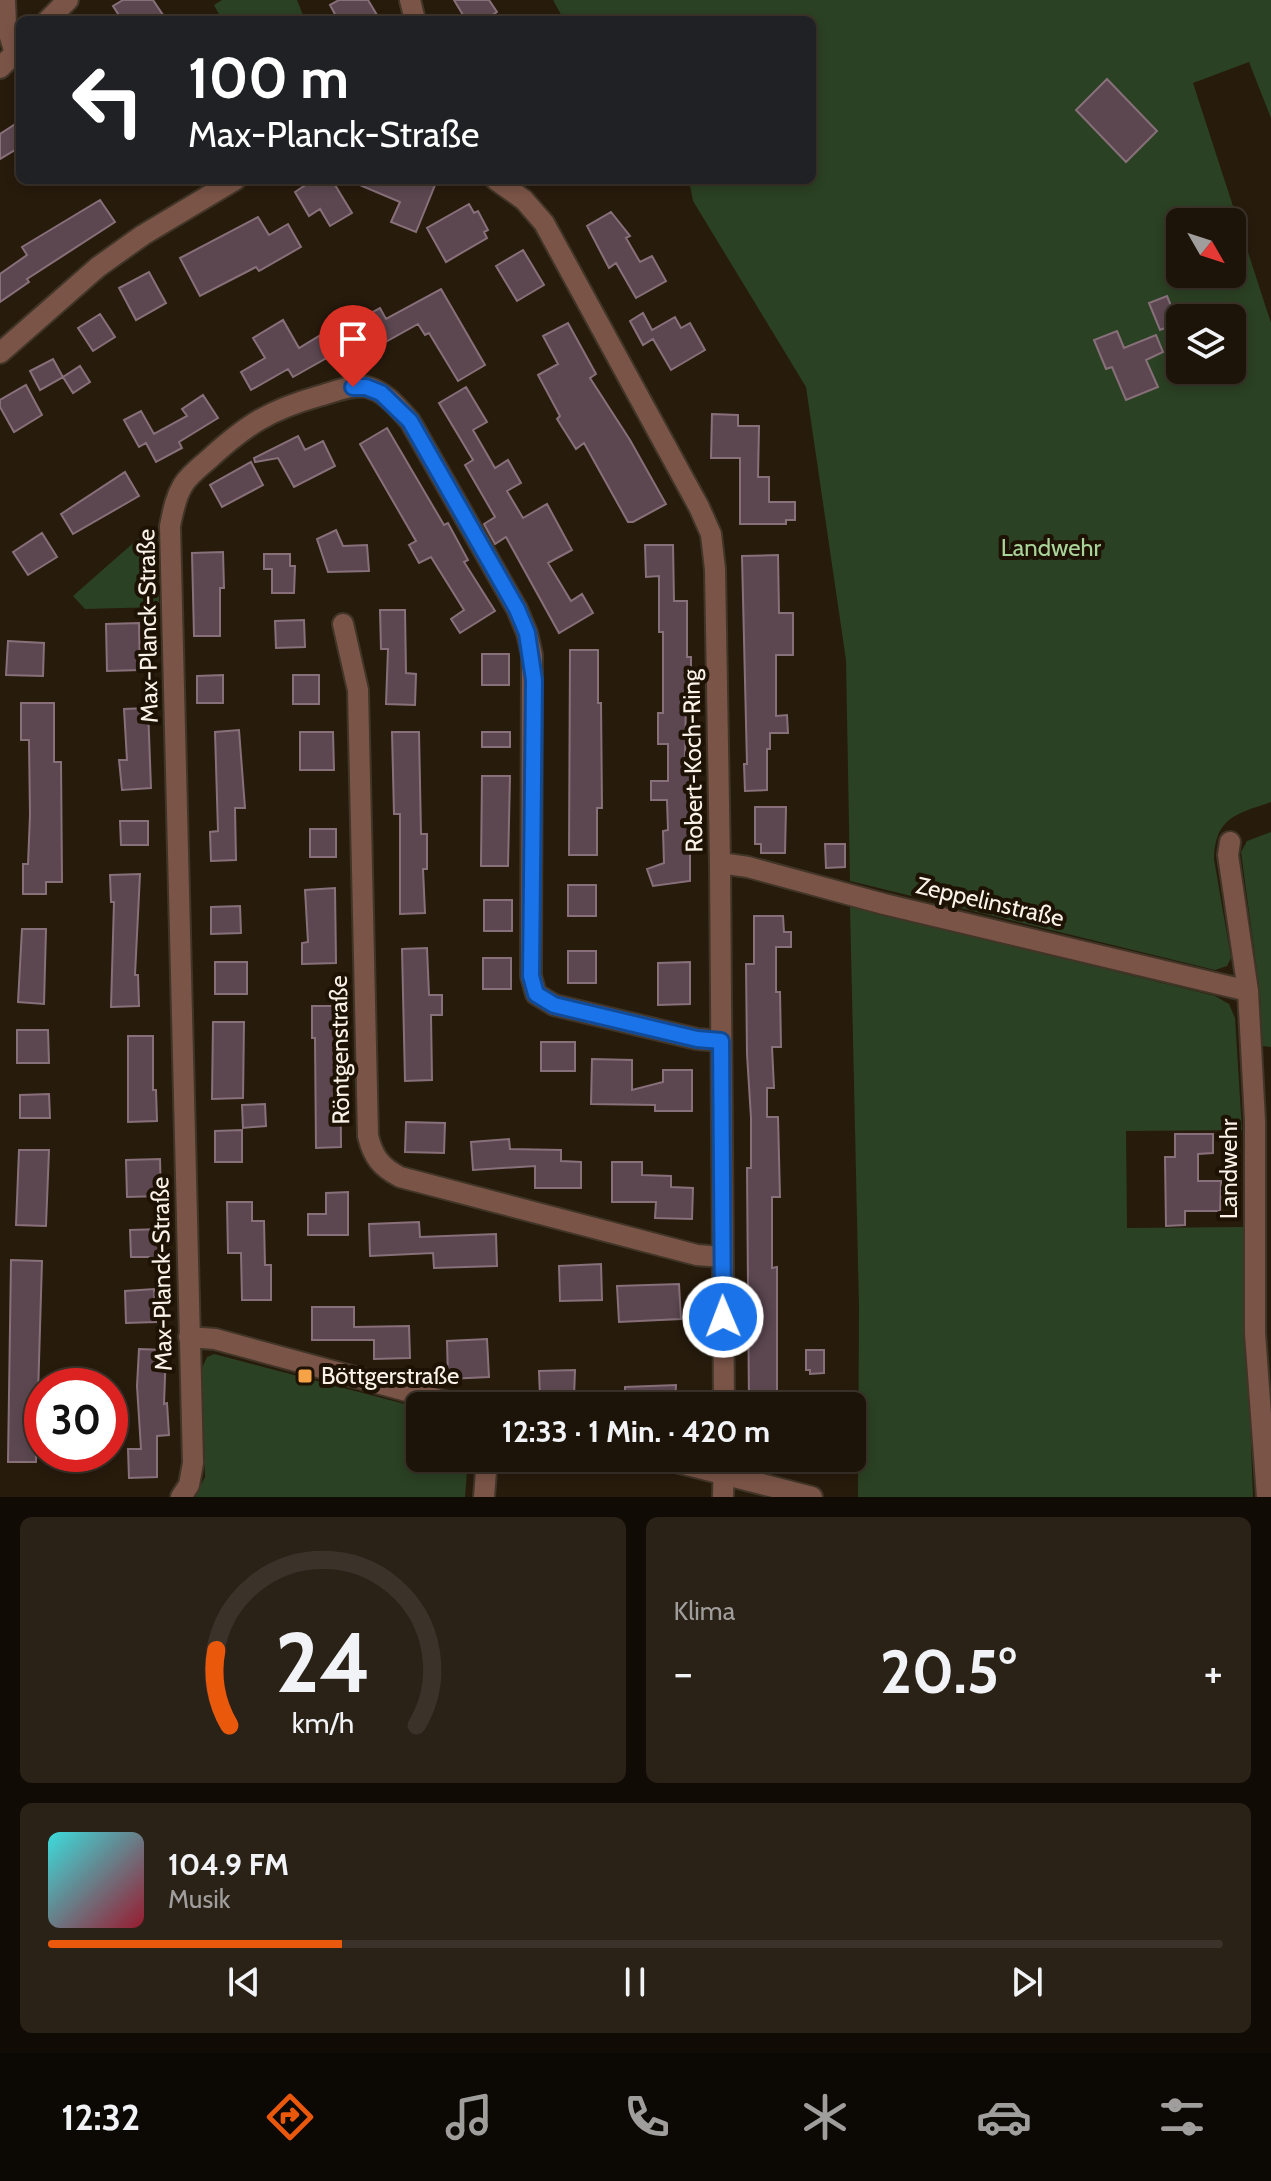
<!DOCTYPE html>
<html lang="de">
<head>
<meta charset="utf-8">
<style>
	body { margin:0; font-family:Cabin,sans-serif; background:#2a2117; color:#f1f3f6; height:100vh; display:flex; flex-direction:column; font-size:30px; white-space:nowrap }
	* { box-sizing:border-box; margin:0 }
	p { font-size:26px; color:#a09e9c }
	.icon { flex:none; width:44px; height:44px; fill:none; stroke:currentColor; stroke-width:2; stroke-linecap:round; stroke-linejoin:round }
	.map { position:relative; height:1497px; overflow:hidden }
	.details { display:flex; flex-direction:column; gap:20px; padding:20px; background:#100b05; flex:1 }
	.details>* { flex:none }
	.guide { position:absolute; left:16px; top:16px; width:800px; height:168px; border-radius:12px; box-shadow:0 4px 12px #0003,0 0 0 2px #3b332a; background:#202124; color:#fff; overflow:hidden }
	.needle { width:52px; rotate:129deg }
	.controls { position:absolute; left:1166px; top:208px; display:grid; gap:16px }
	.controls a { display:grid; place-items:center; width:80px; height:80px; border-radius:12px; background:#1d1409; box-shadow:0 4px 12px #0003,0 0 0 2px #3b332a; font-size:40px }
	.speed { position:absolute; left:24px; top:1368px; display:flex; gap:16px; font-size:40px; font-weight:700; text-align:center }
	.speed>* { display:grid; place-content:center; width:104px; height:104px; border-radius:50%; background:#1d1409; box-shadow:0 4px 12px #0003,0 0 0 2px #3b332a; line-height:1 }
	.speed .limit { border:12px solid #d22; background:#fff; color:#111 }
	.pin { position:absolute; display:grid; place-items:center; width:68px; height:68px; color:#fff; margin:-82px -34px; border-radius:50% 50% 50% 0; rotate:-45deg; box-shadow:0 0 8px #0007 }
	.pin .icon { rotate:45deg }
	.me { position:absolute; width:88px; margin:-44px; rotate:359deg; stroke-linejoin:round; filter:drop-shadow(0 0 6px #0008) }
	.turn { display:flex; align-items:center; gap:28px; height:168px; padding:0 40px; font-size:36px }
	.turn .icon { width:104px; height:104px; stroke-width:2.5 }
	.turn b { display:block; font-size:56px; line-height:68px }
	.big { font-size:60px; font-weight:800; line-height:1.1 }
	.details .card { flex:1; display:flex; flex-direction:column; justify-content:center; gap:12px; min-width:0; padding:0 28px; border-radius:12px; background:#2a2117 }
	.details .dial { align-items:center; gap:0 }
	.dial svg { height:208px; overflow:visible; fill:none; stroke:#3b332a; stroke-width:7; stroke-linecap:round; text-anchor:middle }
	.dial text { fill:#f1f3f6; stroke:none }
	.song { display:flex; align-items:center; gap:24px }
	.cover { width:96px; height:96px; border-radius:12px; background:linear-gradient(135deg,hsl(180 70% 55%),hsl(350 70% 35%)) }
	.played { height:8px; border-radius:4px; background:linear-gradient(90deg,#ea580c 25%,#3b332a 25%) }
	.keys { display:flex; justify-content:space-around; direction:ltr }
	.heat { display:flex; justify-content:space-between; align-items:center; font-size:44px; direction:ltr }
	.details .tiles { flex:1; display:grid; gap:20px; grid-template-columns:1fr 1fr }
	.card:last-child { grid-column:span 2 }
	.trip { position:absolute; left:406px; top:1392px; width:460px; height:80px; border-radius:12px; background:#1d1409; box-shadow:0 4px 12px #0003,0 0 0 2px #3b332a; font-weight:800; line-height:80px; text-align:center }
	.dock { display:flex; height:128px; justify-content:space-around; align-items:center; background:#0c0804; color:#a09e9c }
	.dock .icon { width:56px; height:56px }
	.dock .active { color:#ea580c }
	.dock b { font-size:36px; color:#f1f3f6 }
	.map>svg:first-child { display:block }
	.green { fill:#2b4123; fill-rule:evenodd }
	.building { fill:#5c4750; stroke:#87707a; stroke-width:2 }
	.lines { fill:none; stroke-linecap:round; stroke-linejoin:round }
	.street-casing { stroke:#403527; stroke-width:24 }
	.street { stroke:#7a5447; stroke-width:20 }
	.route-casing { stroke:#114b97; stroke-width:20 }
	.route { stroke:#1a73e8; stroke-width:14 }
	.poi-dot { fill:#f6a246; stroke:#1d1204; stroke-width:3 }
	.labels { text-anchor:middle; stroke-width:8; stroke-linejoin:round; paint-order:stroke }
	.park-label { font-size:24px; fill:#a9d59a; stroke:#1d1204 }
	.street-label { font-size:24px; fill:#fbf3e9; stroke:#1d1204 }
	.poi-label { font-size:24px; fill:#fbf3e9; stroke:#1d1204; text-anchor:start }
</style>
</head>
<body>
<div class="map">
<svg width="1271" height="1497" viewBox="0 0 1271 1497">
	<rect width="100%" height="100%" fill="#271b0c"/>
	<!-- green -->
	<path class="green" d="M 222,0 L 297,0 L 305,20 L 222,20 L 214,5 Z
		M 553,0 L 1271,0 L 1271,118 L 1249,62 L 1193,83 L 1271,323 L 1271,802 C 1237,814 1215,817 1214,859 L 1231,958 L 1227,966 L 1215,970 L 850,881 L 846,660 L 806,387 L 693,201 L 689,180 L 812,180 L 812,20 L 564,20 ZM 1180,222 L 1232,222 L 1232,274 L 1180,274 ZM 1180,318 L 1232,318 L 1232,370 L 1180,370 Z
		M 148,530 L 157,532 L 159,607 L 85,609 L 73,596 Z
		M 1271,832 L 1271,1047 L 1262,1046 L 1260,994 L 1241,852 L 1247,841 Z
		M 850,906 L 1215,996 L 1229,1004 L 1235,1018 L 1242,1130 L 1126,1131 L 1127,1228 L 1243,1227 L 1253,1497 L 858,1497 L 859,1307 Z
		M 214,1354 L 420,1408 L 420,1458 L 468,1458 L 465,1497 L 195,1497 L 205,1477 L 202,1368 L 207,1357 Z"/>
	<!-- building -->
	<path class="building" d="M 123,0 L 153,0 L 163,15 L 154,20 L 122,20 L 113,6 Z
		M 339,0 L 368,0 L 380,20 L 338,20 L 330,5 Z
		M 454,0 L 489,0 L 497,12 L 484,20 L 466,20 Z
		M 1107,79 L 1157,131 L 1126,162 L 1076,110 Z
		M 20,121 L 20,147 L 0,159 L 0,134 Z
		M 313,180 L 332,180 L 352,213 L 330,226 L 320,209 L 309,216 L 295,192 Z
		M 348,180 L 423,180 L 435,185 L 416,232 L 391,222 L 400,202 Z
		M 100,200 L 115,222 L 27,279 L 29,282 L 0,302 L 0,274 L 27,255 L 22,247 Z
		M 469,204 L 474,213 L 478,211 L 488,230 L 484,232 L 487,238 L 446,262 L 427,228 Z
		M 611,212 L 630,236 L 626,238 L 640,262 L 652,256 L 666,281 L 636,298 L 616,263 L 609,268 L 587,226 Z
		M 258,217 L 269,235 L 288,224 L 301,247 L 259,271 L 256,267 L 200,296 L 180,258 Z
		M 523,250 L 544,285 L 517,301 L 496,266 Z
		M 149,272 L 166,303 L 136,320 L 119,288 Z
		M 441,289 L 485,365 L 458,381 L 429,333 L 425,335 L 418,324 L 364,354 L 357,341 L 293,377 L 288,369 L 251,390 L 241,372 L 265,358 L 253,338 L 283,320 L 299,348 L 329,330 L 331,334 L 380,308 L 386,319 Z
		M 1167,296 L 1178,323 L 1160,330 L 1149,303 Z
		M 643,313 L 652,330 L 675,317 L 681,328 L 690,323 L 705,350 L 671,370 L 653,339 L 643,345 L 630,321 Z
		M 100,314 L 115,337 L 93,351 L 78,328 Z
		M 568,323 L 596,374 L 590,378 L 630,440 L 666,504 L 633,522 L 628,522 L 584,443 L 576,449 L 557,419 L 560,416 L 538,375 L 558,364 L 543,336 Z
		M 1117,331 L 1124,348 L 1156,335 L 1163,352 L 1146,360 L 1158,387 L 1126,400 L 1112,367 L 1106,369 L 1094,340 Z
		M 53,359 L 63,377 L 40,390 L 30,371 Z
		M 80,366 L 90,382 L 73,393 L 63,377 Z
		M 26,385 L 42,415 L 14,432 L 0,407 L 0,400 Z
		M 466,387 L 487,422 L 473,430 L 495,468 L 508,460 L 521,483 L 507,491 L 523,518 L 547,504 L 572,550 L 548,563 L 571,601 L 582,594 L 593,613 L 559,633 L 506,537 L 495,544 L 484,524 L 495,517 L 465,465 L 473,460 L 439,403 Z
		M 203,395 L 218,418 L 179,442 L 182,448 L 156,462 L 146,443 L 139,447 L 124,420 L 141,411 L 154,434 L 187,416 L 182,409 Z
		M 712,414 L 738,415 L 738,426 L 759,426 L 758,477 L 769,477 L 769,502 L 795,502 L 795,520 L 786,520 L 786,524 L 740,524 L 740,458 L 711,458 Z
		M 387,428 L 444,525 L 448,523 L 468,560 L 464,562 L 495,611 L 460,633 L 451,619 L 464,610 L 431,557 L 419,563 L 409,545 L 416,541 L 360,444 Z
		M 298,436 L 305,450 L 323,441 L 335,466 L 294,487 L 278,458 L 255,462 L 254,458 Z
		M 251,462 L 263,485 L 222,507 L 210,485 Z
		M 125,472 L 139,496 L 73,534 L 61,514 Z
		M 336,530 L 343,546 L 367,545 L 369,571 L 328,572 L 317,539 Z
		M 42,533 L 57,557 L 28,575 L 13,552 Z
		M 645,545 L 673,545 L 674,601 L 687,601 L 687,657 L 691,657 L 691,688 L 686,688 L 685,767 L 690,766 L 690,881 L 653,886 L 647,869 L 664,863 L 663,831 L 668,830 L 667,800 L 651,800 L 651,781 L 668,781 L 668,744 L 658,744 L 658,713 L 663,713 L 663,632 L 659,632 L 659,576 L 646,577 Z
		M 223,552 L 224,588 L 220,588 L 220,636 L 194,636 L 192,553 Z
		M 264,554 L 290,554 L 290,566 L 295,566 L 294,593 L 272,593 L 272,569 L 264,569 Z
		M 778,555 L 779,613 L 793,613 L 793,655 L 776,655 L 776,716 L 787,715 L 788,733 L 770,733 L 770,749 L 767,749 L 767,790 L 745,791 L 744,764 L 747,764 L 742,556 Z
		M 380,610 L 405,610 L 406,673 L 416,674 L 415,705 L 386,704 L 388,649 L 381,649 Z
		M 304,620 L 305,647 L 276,648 L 275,621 Z
		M 139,623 L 140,670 L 107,671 L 106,624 Z
		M 8,641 L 44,643 L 43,676 L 6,675 Z
		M 570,650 L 598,650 L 598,703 L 601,703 L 602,808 L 597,808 L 597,855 L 569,855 Z
		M 482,654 L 509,654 L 509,685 L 482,685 Z
		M 223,675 L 223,703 L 197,703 L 197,676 Z
		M 293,675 L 319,675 L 319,704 L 293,704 Z
		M 21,703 L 54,703 L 54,762 L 61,762 L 62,882 L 46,882 L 46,894 L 23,894 L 23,864 L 28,864 L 30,815 L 29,740 L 21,740 Z
		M 148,708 L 151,788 L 122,790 L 119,760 L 127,760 L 124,709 Z
		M 239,730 L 245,808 L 235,808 L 236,860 L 211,861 L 210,832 L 218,831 L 215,732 Z
		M 300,732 L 333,732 L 334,770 L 300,770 Z
		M 392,732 L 419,732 L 421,834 L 427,834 L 427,869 L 423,869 L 425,913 L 400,914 L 400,814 L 394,814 Z
		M 482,732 L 510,732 L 510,747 L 482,747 Z
		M 482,776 L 510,776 L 508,866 L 481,866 Z
		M 755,807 L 786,807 L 785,853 L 761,853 L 761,844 L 755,844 Z
		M 120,821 L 148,821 L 148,845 L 121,845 Z
		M 310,829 L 336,829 L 336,857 L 310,857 Z
		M 825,844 L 845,844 L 845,867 L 826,868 Z
		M 140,874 L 135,975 L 138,975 L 139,1006 L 111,1007 L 114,902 L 111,902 L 110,875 Z
		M 568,885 L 596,885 L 596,916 L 568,916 Z
		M 335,888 L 336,963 L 302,964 L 302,943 L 308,942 L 305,890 Z
		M 484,900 L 512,900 L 512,931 L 484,931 Z
		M 240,906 L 241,933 L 211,934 L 211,907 Z
		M 754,916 L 783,916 L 784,932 L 791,932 L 791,947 L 776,947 L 776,992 L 780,992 L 781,1047 L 772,1047 L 774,1088 L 767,1088 L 767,1117 L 778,1117 L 780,1197 L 772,1197 L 772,1268 L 777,1267 L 777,1405 L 749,1405 L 747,1168 L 751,1168 L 751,1118 L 747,1054 L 746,964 L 754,964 Z
		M 22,929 L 46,929 L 44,1004 L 18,1002 Z
		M 427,948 L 429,995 L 442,995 L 442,1015 L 431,1015 L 432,1080 L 405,1081 L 402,949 Z
		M 568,951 L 596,951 L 596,983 L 568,983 Z
		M 483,958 L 511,958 L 511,989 L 483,989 Z
		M 215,962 L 247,962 L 247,994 L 215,994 Z
		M 690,962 L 690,1004 L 658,1005 L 658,963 Z
		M 312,1006 L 340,1006 L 341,1147 L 316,1148 L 315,1038 L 312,1038 Z
		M 213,1022 L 244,1022 L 243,1098 L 212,1099 Z
		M 17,1030 L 48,1030 L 49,1063 L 17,1063 Z
		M 128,1036 L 153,1036 L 153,1090 L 156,1090 L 157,1121 L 128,1122 Z
		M 541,1042 L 575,1042 L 575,1071 L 541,1071 Z
		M 592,1059 L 632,1060 L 632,1090 L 663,1082 L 663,1070 L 692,1070 L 692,1111 L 655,1111 L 655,1105 L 591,1104 Z
		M 49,1094 L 50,1118 L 20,1118 L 20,1095 Z
		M 265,1104 L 266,1126 L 243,1128 L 242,1105 Z
		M 406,1122 L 445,1123 L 444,1153 L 405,1152 Z
		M 242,1130 L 242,1162 L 215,1162 L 215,1131 Z
		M 1175,1134 L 1213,1134 L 1213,1153 L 1198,1154 L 1198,1181 L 1221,1181 L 1220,1211 L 1185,1211 L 1185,1225 L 1166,1226 L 1165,1157 L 1175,1157 Z
		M 509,1139 L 510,1149 L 561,1150 L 561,1161 L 581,1162 L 581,1188 L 535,1188 L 535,1166 L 473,1170 L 471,1142 Z
		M 19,1150 L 49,1150 L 46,1226 L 16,1225 Z
		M 160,1159 L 161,1196 L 127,1197 L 126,1160 Z
		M 612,1162 L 642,1162 L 642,1175 L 671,1176 L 671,1187 L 693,1188 L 692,1219 L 655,1218 L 656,1202 L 612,1202 Z
		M 348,1192 L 348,1235 L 308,1235 L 308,1214 L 326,1214 L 326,1193 Z
		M 227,1202 L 252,1202 L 252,1221 L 264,1221 L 265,1265 L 271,1265 L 271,1300 L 242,1300 L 241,1253 L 228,1253 Z
		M 419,1222 L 420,1237 L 496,1234 L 497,1266 L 434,1268 L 433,1253 L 370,1256 L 369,1224 Z
		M 163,1229 L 164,1257 L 131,1257 L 130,1230 Z
		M 11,1260 L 42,1261 L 36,1462 L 8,1462 Z
		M 601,1264 L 602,1300 L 560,1301 L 559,1266 Z
		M 679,1284 L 681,1319 L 619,1322 L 617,1286 Z
		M 154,1289 L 156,1322 L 126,1323 L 125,1291 Z
		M 312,1307 L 354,1307 L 354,1327 L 409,1326 L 410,1358 L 374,1359 L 374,1340 L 312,1340 Z
		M 487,1339 L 489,1377 L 448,1379 L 447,1341 Z
		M 139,1349 L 166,1350 L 164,1404 L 167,1403 L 169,1435 L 157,1436 L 157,1477 L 129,1478 L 128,1449 L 141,1449 L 137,1386 Z
		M 806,1350 L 824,1350 L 824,1373 L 810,1374 L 810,1370 L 806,1370 Z
		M 575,1370 L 574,1397 L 540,1397 L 539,1371 Z
		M 676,1385 L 675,1406 L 625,1406 L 625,1387 Z"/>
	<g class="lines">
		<defs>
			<path id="street" d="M 5,0 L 6,24 L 15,53
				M 410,0 L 415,20
				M 48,20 L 68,0
				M 0,68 L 20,48
				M 496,180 L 524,200 L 544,223 L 699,507 L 711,534 L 715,569 L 720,863 L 724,1406
				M 0,353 L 98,267 L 143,235 L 235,180
				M 343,624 L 358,690 L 368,1136 C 373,1157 381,1167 400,1177 L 697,1255 L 722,1257
				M 1230,842 L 1228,855 L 1248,991 L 1255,1121 L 1255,1333 L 1267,1497
				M 720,863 L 748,867 L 884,904 L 1248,991
				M 189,1337 L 215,1339 L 462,1406
				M 660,1458 L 812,1497
				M 181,1497 L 189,1485 L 193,1463 L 170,526 C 173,512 175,498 183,485 C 189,475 200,467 209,459 C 247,424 270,410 319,396 C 334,392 352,384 367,387 C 386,392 398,408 410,421 L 517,609 L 527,633 L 532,655 L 531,976 L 536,994 L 554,1005 L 697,1039 L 721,1041
				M 484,1497 L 487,1458
				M 723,1497 L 724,1458"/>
		</defs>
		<!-- street casing -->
		<use href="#street" class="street-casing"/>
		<!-- street -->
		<use href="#street" class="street"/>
	</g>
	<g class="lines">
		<defs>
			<path id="route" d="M 353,387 L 366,387 L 381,393 L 410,421 L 517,609 L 527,633 L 534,680 L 531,976 L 536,994 L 554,1005 L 697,1039 L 721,1041 L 723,1317"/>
		</defs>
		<!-- route casing -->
		<use href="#route" class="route-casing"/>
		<!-- route -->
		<use href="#route" class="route"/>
	</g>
	<!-- markers -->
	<rect class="poi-dot" x="297" y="1368" width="16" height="16" rx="4"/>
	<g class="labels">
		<!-- park labels -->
		<g class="park-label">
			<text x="1051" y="556">Landwehr</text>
		</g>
		<!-- street labels -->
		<g class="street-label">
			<text transform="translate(148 626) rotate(-91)" y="8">Max-Planck-Straße</text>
			<text transform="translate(693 761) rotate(-91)" y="8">Robert-Koch-Ring</text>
			<text transform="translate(990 902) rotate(13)" y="8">Zeppelinstraße</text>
			<text transform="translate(340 1050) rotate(-91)" y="8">Röntgenstraße</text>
			<text transform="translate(1229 1169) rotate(-90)" y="8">Landwehr</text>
			<text transform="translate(162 1274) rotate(-91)" y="8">Max-Planck-Straße</text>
		</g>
		<!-- poi labels -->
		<g class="poi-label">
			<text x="321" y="1384">Böttgerstraße</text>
		</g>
	</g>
</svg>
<div class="controls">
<a><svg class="needle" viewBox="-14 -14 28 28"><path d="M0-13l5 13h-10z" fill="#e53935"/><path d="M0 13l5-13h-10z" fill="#a09e9c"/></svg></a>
<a><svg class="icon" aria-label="layers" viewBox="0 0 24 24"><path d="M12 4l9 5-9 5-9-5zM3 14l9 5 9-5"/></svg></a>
</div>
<div class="speed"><div class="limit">30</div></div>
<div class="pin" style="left:353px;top:387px;background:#d93025"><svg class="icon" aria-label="arrive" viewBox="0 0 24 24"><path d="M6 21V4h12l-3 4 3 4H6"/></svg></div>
<svg class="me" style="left:723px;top:1317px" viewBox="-20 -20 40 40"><circle r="17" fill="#1a73e8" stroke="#fff" stroke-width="3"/><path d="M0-11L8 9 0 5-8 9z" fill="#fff"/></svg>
<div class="trip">12:33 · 1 Min. · 420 m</div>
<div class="guide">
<div class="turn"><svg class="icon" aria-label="left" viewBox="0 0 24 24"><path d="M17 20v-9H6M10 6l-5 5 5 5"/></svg><div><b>100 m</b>Max-Planck-Straße</div></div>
</div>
</div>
<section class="details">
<div class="tiles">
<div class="card dial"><svg viewBox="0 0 100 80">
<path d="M14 69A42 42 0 1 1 86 69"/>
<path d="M14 69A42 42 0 0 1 9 40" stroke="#ea580c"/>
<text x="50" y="56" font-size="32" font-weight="700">24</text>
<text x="50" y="72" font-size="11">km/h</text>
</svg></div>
<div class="card"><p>Klima</p>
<div class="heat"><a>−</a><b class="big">20.5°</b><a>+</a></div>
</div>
<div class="card">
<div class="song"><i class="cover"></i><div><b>104.9 FM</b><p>Musik</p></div></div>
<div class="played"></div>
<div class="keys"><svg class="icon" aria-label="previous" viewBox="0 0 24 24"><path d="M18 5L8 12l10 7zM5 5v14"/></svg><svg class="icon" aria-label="pause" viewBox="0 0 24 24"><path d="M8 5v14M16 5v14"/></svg><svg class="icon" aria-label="next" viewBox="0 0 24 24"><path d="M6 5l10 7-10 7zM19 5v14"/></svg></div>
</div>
</div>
</section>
<nav class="dock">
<b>12:32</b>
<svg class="icon active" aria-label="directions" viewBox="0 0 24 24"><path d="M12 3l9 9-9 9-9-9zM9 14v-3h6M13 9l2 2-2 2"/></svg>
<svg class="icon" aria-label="music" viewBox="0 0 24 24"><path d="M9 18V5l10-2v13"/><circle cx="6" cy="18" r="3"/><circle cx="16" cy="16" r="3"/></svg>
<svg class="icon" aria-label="phone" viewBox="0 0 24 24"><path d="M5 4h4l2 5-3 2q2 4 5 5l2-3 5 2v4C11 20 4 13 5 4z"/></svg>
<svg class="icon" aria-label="climate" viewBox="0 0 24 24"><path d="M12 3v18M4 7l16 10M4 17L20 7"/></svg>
<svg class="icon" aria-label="car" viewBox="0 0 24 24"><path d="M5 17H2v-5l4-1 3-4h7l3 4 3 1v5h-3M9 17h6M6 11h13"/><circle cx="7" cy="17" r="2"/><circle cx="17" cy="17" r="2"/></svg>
<svg class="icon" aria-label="filters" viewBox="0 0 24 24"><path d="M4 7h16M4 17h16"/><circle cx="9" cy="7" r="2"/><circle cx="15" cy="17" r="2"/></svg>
</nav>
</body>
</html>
